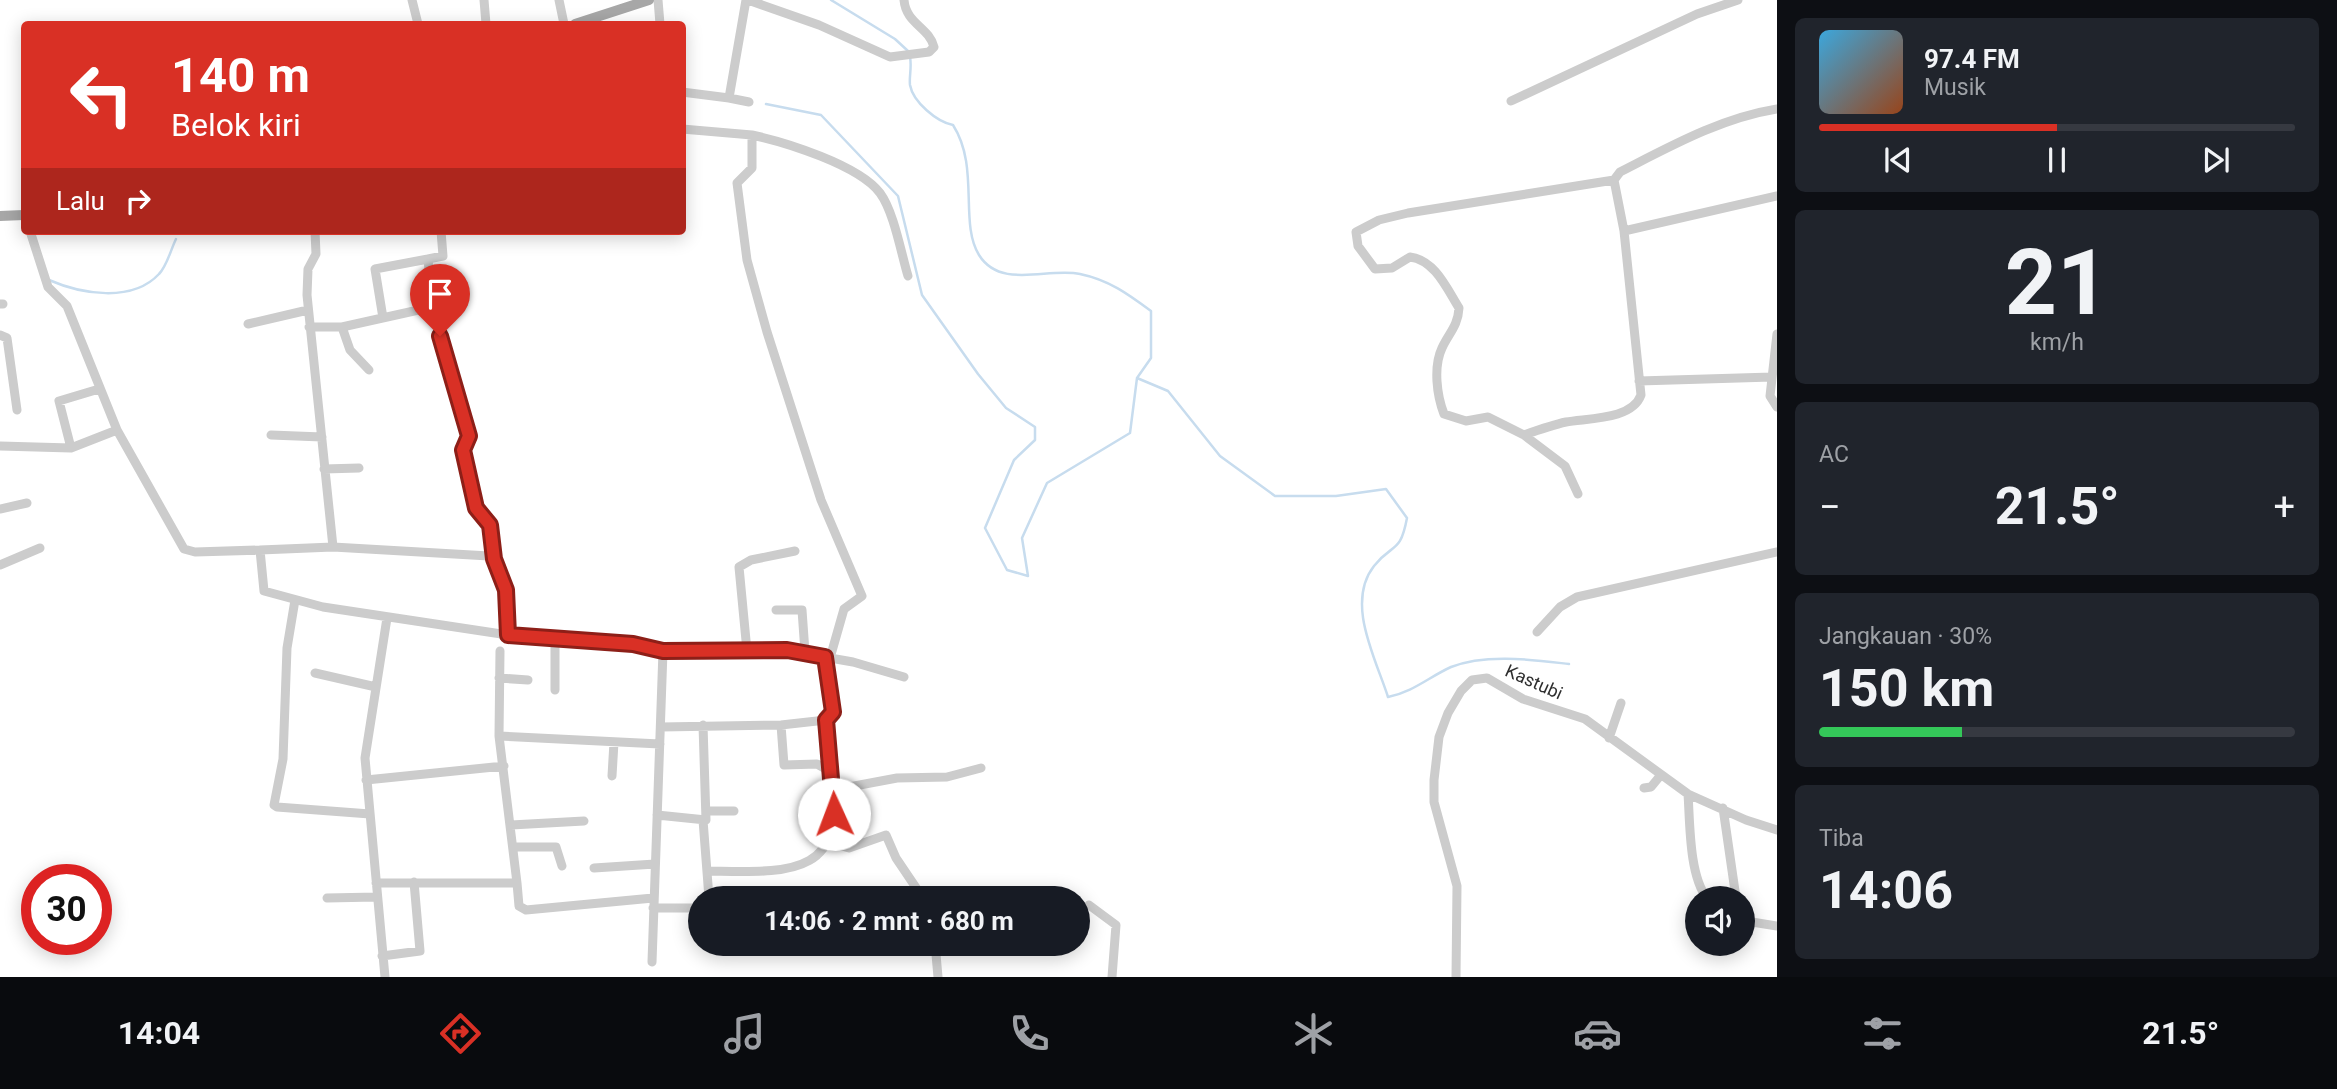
<!DOCTYPE html>
<html lang="id">
<head>
<meta charset="utf-8">
<style>
	body { margin:0; font-family:Roboto,sans-serif; background:#20242c; color:#f1f3f6; height:100vh; display:flex; flex-direction:column; font-size:26px; white-space:nowrap }
	* { box-sizing:border-box; margin:0 }
	p { font-size:23px; color:#9ea1a6 }
	.icon { flex:none; width:38px; height:38px; fill:none; stroke:currentColor; stroke-width:2; stroke-linecap:round; stroke-linejoin:round }
	.map { position:relative; flex:1; overflow:hidden }
	.panel { display:flex; flex-direction:column; gap:18px; padding:18px; background:#0d0f14; width:560px }
	.panel>* { flex:none }
	.top-card { position:absolute; left:21px; top:21px; width:665px; height:214px; border-radius:7px; box-shadow:0 4px 18px #0003; background:#d93025; color:#fff; overflow:hidden }
	.fabs { position:absolute; left:1685px; top:886px; display:grid; gap:14px }
	.fabs a { display:grid; place-items:center; width:70px; height:70px; border-radius:50%; background:#171b24; box-shadow:0 4px 18px #0003; font-size:35px }
	.speed { position:absolute; left:21px; top:864px; display:flex; gap:14px; font-size:35px; font-weight:700; text-align:center }
	.speed>* { display:grid; place-content:center; width:91px; height:91px; border-radius:50%; background:#171b24; box-shadow:0 4px 18px #0003; line-height:1 }
	.speed .limit { border:10px solid #d22; background:#fff; color:#111 }
	.pin { position:absolute; display:grid; place-items:center; width:60px; height:60px; color:#fff; margin:-72px -30px; border-radius:50% 50% 50% 0; rotate:-45deg; box-shadow:0 0 7px #0007 }
	.pin .icon { rotate:45deg }
	.me { position:absolute; width:77px; margin:-38px; rotate:358deg; stroke-linejoin:round; filter:drop-shadow(0 0 5px #0008) }
	.turn { display:flex; align-items:center; gap:24px; height:147px; padding:0 35px; font-size:32px }
	.turn .icon { width:91px; height:91px; stroke-width:2.5 }
	.turn b { display:block; font-size:49px; line-height:60px }
	.then { display:flex; align-items:center; height:66px; padding:0 35px; background:#0003; gap:14px; font-size:26px }
	.big { font-size:52px; font-weight:700; line-height:1.1 }
	.panel .card { flex:1; display:flex; flex-direction:column; justify-content:center; gap:10px; min-width:0; padding:0 24px; border-radius:10px; background:#20242c }
	.panel .dial { align-items:center; gap:0 }
	.dial b { font-size:91px; line-height:1 }
	.song { display:flex; align-items:center; gap:21px }
	.cover { width:84px; height:84px; border-radius:10px; background:linear-gradient(135deg,hsl(200 70% 55%),hsl(20 70% 35%)) }
	.played { height:7px; border-radius:4px; background:linear-gradient(90deg,#d93025 50%,#363941 50%) }
	.keys { display:flex; justify-content:space-around; direction:ltr }
	.heat { display:flex; justify-content:space-between; align-items:center; font-size:38px; direction:ltr }
	.charge { height:10px; border-radius:5px; background:linear-gradient(90deg,#34c759 30%,#363941 0) }
	.trip { position:absolute; left:688px; top:886px; width:402px; height:70px; border-radius:35px; background:#171b24; box-shadow:0 4px 18px #0003; font-weight:700; line-height:70px; text-align:center }
	.tab-bar { display:flex; height:112px; justify-content:space-around; align-items:center; background:#090b0e; color:#9ea1a6 }
	.tab-bar .icon { width:49px; height:49px }
	.tab-bar .on { color:#d93025 }
	.tab-bar b { font-size:32px; color:#f1f3f6 }
	main { display:flex; flex:1; min-height:0 }
	.map>svg:first-child { display:block }
	.lines { fill:none; stroke-linecap:round; stroke-linejoin:round }
	.stream { stroke:#c7dcee; stroke-width:2.5 }
	.minor { stroke:#ccc; stroke-width:9 }
	.major { stroke:#a7a7a7; stroke-width:10 }
	.route-casing { stroke:#8d1f18; stroke-width:18 }
	.route { stroke:#d93025; stroke-width:12 }
	.labels { text-anchor:middle; stroke-width:7; stroke-linejoin:round; paint-order:stroke }
	.street-label { font-size:18px; fill:#2f2f2f; stroke:#fff }
</style>
</head>
<body>
<main>
<div class="map">
<svg width="1777" height="977" viewBox="0 0 1777 977">
	<rect width="100%" height="100%" fill="#fff"/>
	<g class="lines">
		<!-- stream -->
		<path class="stream" d="M 831,0 L 895,39 L 908,51
			M 910,57 C 912,67 909,76 910,85 C 913,102 937,122 953,125 C 980,167 959,223 979,255 C 1001,290 1048,267 1080,274 C 1109,280 1128,294 1151,311 L 1151,358 L 1137,378
			M 766,104 L 821,115 L 898,196 L 922,295 L 978,374 L 1006,408 L 1035,427 L 1035,440 L 1014,460 L 985,528 L 1007,570 L 1028,576 L 1022,538 L 1047,483 L 1130,433 L 1137,378 L 1168,391 L 1220,456 L 1275,496 L 1336,496 L 1386,489 L 1407,518 C 1400,555 1393,542 1374,566 C 1345,603 1376,659 1388,697 C 1413,692 1429,677 1451,667 C 1486,653 1534,660 1569,664
			M 49,280 C 81,294 132,303 159,274 C 167,266 171,249 176,239"/>
		<!-- minor -->
		<path class="minor" d="M 412,0 L 418,24
			M 484,0 L 486,24
			M 559,0 L 564,24
			M 658,0 L 660,24
			M 748,0 L 819,25 L 890,57 L 929,52 L 934,47 C 929,27 906,24 904,0
			M 682,92 L 729,98 L 746,0
			M 729,98 L 749,102
			M 1511,101 L 1697,14 L 1738,0
			M 752,135 C 785,142 859,165 880,193 C 894,212 901,253 908,276
			M 30,231 L 48,287 L 67,306 L 117,430 L 184,549 L 195,552 L 260,550 L 264,591 L 323,607 L 508,635 C 507,613 509,570 489,556 L 333,547 L 260,550
			M 315,231 L 316,254 L 308,269 L 307,295 L 333,547
			M 1624,231 L 1777,196
			M 0,304 L 3,304
			M 432,307 L 428,259 L 443,256 L 441,231
			M 383,318 L 375,269 L 428,259
			M 248,324 L 308,310
			M 309,327 L 342,327 L 432,307 L 469,437 L 463,450 L 476,508 L 490,525 L 494,559
			M 342,327 L 350,350 L 369,370
			M 1777,334 L 1770,396 L 1777,407
			M 0,335 L 7,338 L 17,410
			M 1639,381 L 1772,377
			M 271,435 L 322,437
			M 1524,435 L 1488,417 L 1466,421 L 1444,414 C 1437,396 1433,367 1442,348 C 1449,333 1458,326 1459,308 C 1447,289 1435,260 1410,257 L 1392,268 L 1375,269 L 1358,246 L 1356,232 L 1379,220 L 1408,213 L 1614,180
			M 0,446 L 71,448 L 117,430
			M 71,448 L 59,401 L 99,389
			M 324,469 L 359,468
			M 1578,494 L 1565,466 L 1524,435 C 1538,430 1552,425 1566,422 C 1588,418 1632,420 1641,395 L 1624,231 L 1614,180 L 1620,172 C 1671,146 1721,118 1777,109
			M 0,509 L 27,503
			M 0,565 L 40,548
			M 295,600 L 287,648 L 283,759 L 274,805 L 277,807 L 370,814
			M 776,610 L 802,610 L 805,652
			M 1537,632 L 1560,607 L 1577,597 L 1777,552
			M 508,635 L 633,644 L 663,651 L 652,962
			M 555,638 L 555,690
			M 663,651 L 787,650 L 830,658 L 844,609 L 862,596 L 821,500 L 767,332 L 747,260 L 737,183 L 752,168 L 752,135 L 682,129
			M 747,651 L 739,567 L 751,560 L 795,551
			M 830,658 L 853,662 L 904,677
			M 315,673 L 376,687
			M 499,678 L 528,680
			M 781,725 L 784,765 L 817,764 L 833,773
			M 661,727 L 781,725 L 826,720 L 833,712 L 825,657
			M 499,736 L 660,744
			M 1609,738 L 1621,703
			M 612,776 L 614,742
			M 366,780 L 504,766
			M 1644,788 L 1651,787 L 1660,776
			M 833,790 L 897,778 L 947,777 L 981,768
			M 1688,794 C 1690,822 1689,876 1707,898
			M 1723,808 L 1736,898
			M 706,811 L 734,811
			M 657,815 L 706,820 L 703,725
			M 703,820 L 709,898
			M 511,825 L 584,821
			M 827,842 L 849,848 L 886,835 L 896,858 L 923,898
			M 514,847 L 556,847 L 562,866
			M 594,868 L 655,864
			M 707,871 C 786,872 848,880 833,774 C 830,755 827,739 826,720
			M 376,883 L 517,883 L 499,736 L 500,651
			M 517,883 L 519,906 L 526,910 L 653,898
			M 327,898 L 376,897
			M 1089,905 L 1116,925 L 1112,977
			M 653,908 L 700,908
			M 1743,914 L 1752,922 L 1777,926
			M 935,943 L 938,977
			M 382,956 L 420,951 L 414,882
			M 385,977 L 365,758 L 387,618
			M 1456,977 L 1457,886 L 1434,802 L 1434,780 L 1439,737 L 1448,713 L 1461,691 L 1472,680 L 1487,678 L 1523,699 L 1585,719 L 1688,794 L 1746,820 L 1777,830"/>
		<!-- major -->
		<path class="major" d="M 575,24 L 649,0
			M 0,216 L 24,215"/>
	</g>
	<g class="lines">
		<defs>
			<path id="route" d="M 440,336 L 469,436 L 463,450 L 476,508 L 490,525 L 494,559 L 506,590 L 508,635 L 633,644 L 663,651 L 787,650 L 825,657 L 833,712 L 826,720 L 834,814"/>
		</defs>
		<!-- route casing -->
		<use href="#route" class="route-casing"/>
		<!-- route -->
		<use href="#route" class="route"/>
	</g>
	<g class="labels">
		<!-- street labels -->
		<g class="street-label">
			<text transform="translate(1534 682) rotate(24)" y="6">Kastubi</text>
		</g>
	</g>
</svg>
<div class="fabs">
<a><svg class="icon" aria-label="sound" viewBox="0 0 24 24"><path d="M4 9h4l5-4v14l-5-4H4zM17 9q2 3 0 6"/></svg></a>
</div>
<div class="speed"><div class="limit">30</div></div>
<div class="pin" style="left:440px;top:336px;background:#d93025"><svg class="icon" aria-label="arrive" viewBox="0 0 24 24"><path d="M6 21V4h12l-3 4 3 4H6"/></svg></div>
<svg class="me" style="left:834px;top:814px" viewBox="-20 -20 40 40"><circle r="19" fill="#fff"/><path d="M0-13L10 11 0 6-10 11z" fill="#d93025"/></svg>
<div class="trip">14:06 · 2 mnt · 680 m</div>
<div class="top-card">
<div class="turn"><svg class="icon" aria-label="left" viewBox="0 0 24 24"><path d="M17 20v-9H6M10 6l-5 5 5 5"/></svg><div><b>140 m</b>Belok kiri</div></div>
<div class="then">Lalu<svg class="icon" aria-label="right" viewBox="0 0 24 24"><path d="M7 20v-9h11M14 6l5 5-5 5"/></svg></div>
</div>
</div>
<section class="panel">
<div class="card">
<div class="song"><i class="cover"></i><div><b>97.4 FM</b><p>Musik</p></div></div>
<div class="played"></div>
<div class="keys"><svg class="icon" aria-label="previous" viewBox="0 0 24 24"><path d="M18 5L8 12l10 7zM5 5v14"/></svg><svg class="icon" aria-label="pause" viewBox="0 0 24 24"><path d="M8 5v14M16 5v14"/></svg><svg class="icon" aria-label="next" viewBox="0 0 24 24"><path d="M6 5l10 7-10 7zM19 5v14"/></svg></div>
</div>
<div class="card dial"><b>21</b><p>km/h</p></div>
<div class="card"><p>AC</p>
<div class="heat"><a>−</a><b class="big">21.5°</b><a>+</a></div>
</div>
<div class="card"><p>Jangkauan · 30%</p><b class="big">150 km</b><div class="charge"></div></div>
<div class="card"><p>Tiba</p><b class="big">14:06</b></div>
</section>
</main>
<nav class="tab-bar">
<b>14:04</b>
<svg class="icon on" aria-label="directions" viewBox="0 0 24 24"><path d="M12 3l9 9-9 9-9-9zM9 14v-3h6M13 9l2 2-2 2"/></svg>
<svg class="icon" aria-label="music" viewBox="0 0 24 24"><path d="M9 18V5l10-2v13"/><circle cx="6" cy="18" r="3"/><circle cx="16" cy="16" r="3"/></svg>
<svg class="icon" aria-label="phone" viewBox="0 0 24 24"><path d="M5 4h4l2 5-3 2q2 4 5 5l2-3 5 2v4C11 20 4 13 5 4z"/></svg>
<svg class="icon" aria-label="climate" viewBox="0 0 24 24"><path d="M12 3v18M4 7l16 10M4 17L20 7"/></svg>
<svg class="icon" aria-label="car" viewBox="0 0 24 24"><path d="M5 17H2v-5l4-1 3-4h7l3 4 3 1v5h-3M9 17h6M6 11h13"/><circle cx="7" cy="17" r="2"/><circle cx="17" cy="17" r="2"/></svg>
<svg class="icon" aria-label="filters" viewBox="0 0 24 24"><path d="M4 7h16M4 17h16"/><circle cx="9" cy="7" r="2"/><circle cx="15" cy="17" r="2"/></svg>
<b>21.5°</b>
</nav>
</body>
</html>
